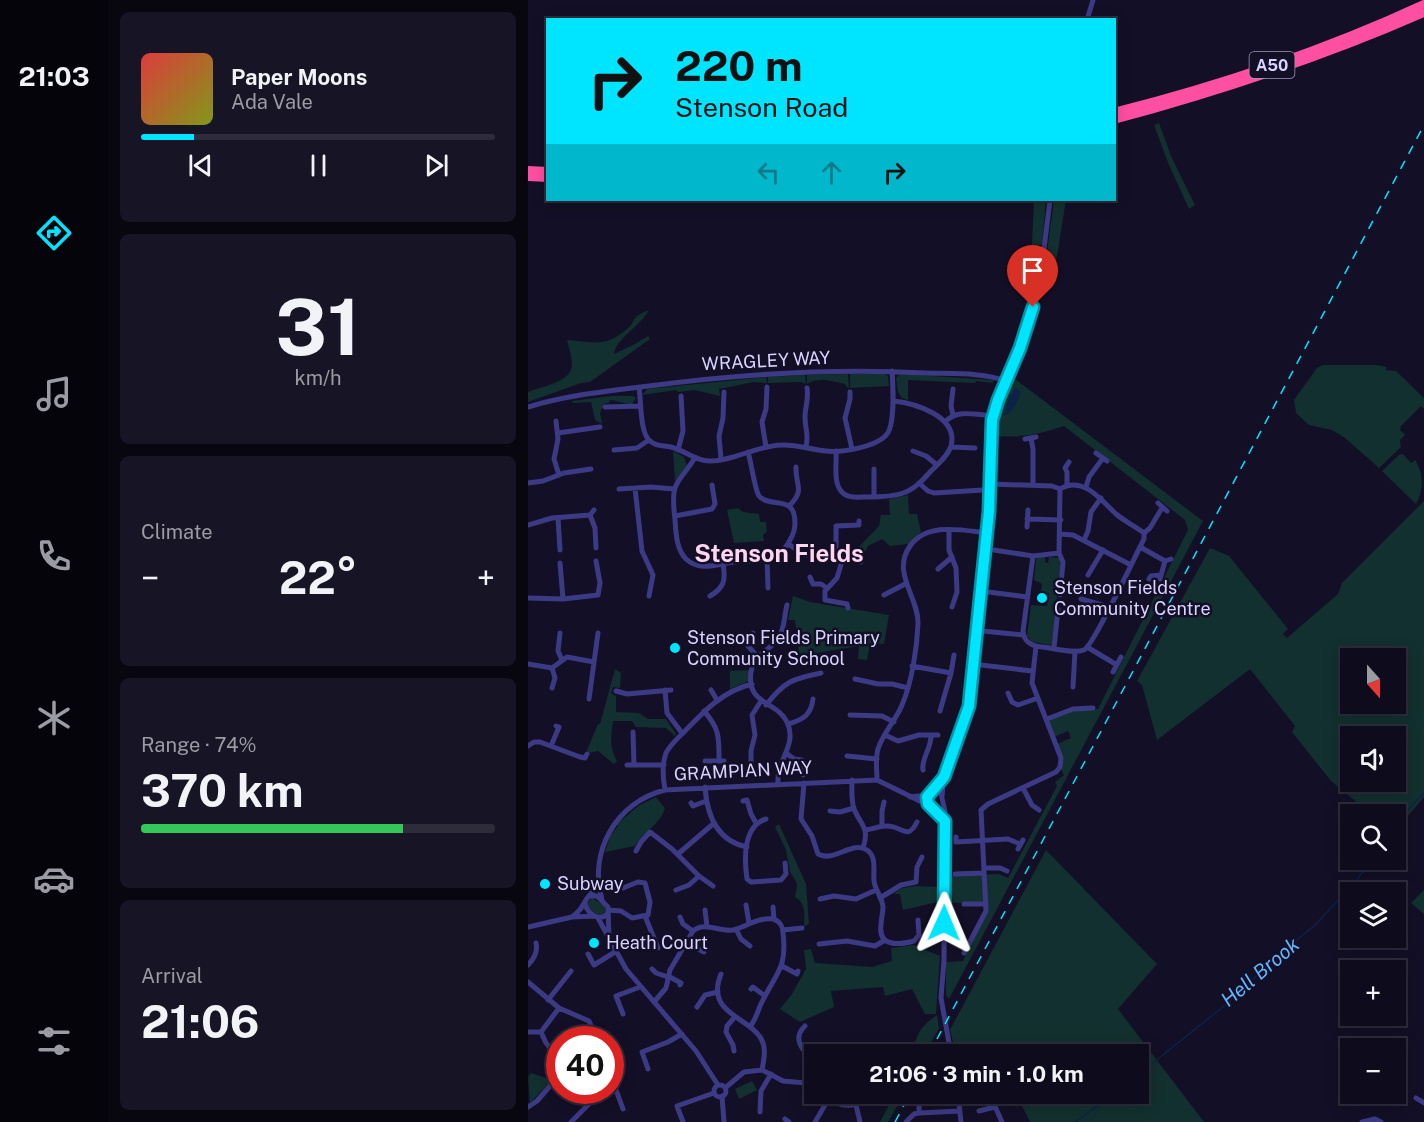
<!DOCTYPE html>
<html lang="en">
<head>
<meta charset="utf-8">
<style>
	body { margin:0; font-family:"Public Sans",sans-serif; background:#171425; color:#f1f3f6; height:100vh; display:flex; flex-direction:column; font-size:22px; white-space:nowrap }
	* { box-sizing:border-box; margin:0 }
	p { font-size:20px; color:#9b9ba3 }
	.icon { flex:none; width:33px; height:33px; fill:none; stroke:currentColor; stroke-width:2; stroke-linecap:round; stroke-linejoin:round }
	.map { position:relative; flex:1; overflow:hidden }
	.details { display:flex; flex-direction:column; gap:12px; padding:12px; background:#08060f; width:420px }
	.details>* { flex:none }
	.hud { position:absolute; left:18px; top:18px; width:570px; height:183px; border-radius:0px; box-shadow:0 3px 15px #0003,0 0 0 2px #2e2b3b; background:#00e5ff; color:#111; overflow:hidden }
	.needle { width:39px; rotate:159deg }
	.fabs { position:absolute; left:812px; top:648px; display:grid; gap:12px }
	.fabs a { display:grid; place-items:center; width:66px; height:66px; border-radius:0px; background:#0e0b1c; box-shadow:0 3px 15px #0003,0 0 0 2px #2e2b3b; font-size:30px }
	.speed { position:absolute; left:18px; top:1026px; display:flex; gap:12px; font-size:30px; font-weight:700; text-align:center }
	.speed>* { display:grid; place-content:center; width:78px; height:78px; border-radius:50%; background:#0e0b1c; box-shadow:0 3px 15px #0003,0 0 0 2px #2e2b3b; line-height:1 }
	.speed .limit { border:9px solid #d22; background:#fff; color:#111 }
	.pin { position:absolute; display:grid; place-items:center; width:51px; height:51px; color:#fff; margin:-62px -26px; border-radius:50% 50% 50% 0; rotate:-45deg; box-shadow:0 0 6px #0007 }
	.pin .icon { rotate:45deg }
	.me { position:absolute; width:66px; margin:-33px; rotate:1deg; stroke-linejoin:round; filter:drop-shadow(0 0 4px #0008) }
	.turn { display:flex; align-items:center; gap:21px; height:126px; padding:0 30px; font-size:27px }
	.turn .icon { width:78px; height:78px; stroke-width:2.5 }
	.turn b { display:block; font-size:42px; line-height:51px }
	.lanes { display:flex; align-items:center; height:57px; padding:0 30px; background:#0003; justify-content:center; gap:30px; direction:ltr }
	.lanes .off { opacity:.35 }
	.big { font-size:45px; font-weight:700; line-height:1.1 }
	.details .tile { flex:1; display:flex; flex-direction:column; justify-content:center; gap:9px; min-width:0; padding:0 21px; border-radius:9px; background:#171425 }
	.details .dial { align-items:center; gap:0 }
	.dial b { font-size:78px; line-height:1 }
	.song { display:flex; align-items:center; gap:18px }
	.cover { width:72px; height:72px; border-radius:9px; background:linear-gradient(135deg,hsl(0 70% 55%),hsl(70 70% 35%)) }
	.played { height:6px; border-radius:3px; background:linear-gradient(90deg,#00e5ff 15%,#2e2b3b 15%) }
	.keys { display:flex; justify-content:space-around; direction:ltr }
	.heat { display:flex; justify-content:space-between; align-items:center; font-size:33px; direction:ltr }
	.charge { height:9px; border-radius:4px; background:linear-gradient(90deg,#34c759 74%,#2e2b3b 0) }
	.trip { position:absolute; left:276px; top:1044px; width:345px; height:60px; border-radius:0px; background:#0e0b1c; box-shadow:0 3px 15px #0003,0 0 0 2px #2e2b3b; font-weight:700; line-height:60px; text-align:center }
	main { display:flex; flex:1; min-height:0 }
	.tabs { display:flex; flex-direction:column; width:108px; justify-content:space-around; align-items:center; background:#06040b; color:#9b9ba3 }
	.tabs .icon { width:42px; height:42px }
	.tabs .selected { color:#00e5ff }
	.tabs b { font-size:27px; color:#f1f3f6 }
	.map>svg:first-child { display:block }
	.green { fill:#12302f; fill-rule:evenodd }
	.water { fill:#0c2248 }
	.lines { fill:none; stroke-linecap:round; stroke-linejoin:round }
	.stream { stroke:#0c2248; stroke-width:1.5 }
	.minor { stroke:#3d3a85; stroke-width:5 }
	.highway { stroke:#ff4fa3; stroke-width:8 }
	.rail { stroke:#00e5ff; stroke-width:1.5; stroke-dasharray:9 8; stroke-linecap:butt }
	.route-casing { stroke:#0095a6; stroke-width:15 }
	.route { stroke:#00e5ff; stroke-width:10 }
	.poi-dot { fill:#00e5ff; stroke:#130f26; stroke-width:2 }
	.labels { text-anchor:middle; stroke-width:5; stroke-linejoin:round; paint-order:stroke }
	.shield { fill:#130f26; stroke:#9e99be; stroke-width:1.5 }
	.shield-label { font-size:16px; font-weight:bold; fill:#d9d4ff }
	.street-label { font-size:18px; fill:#d9d4ff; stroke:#130f26 }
	.poi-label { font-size:18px; fill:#d9d4ff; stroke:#130f26; text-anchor:start }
	.water-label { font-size:20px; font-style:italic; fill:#62b6ff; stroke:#130f26 }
	.district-label { font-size:24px; font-weight:bold; fill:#ffd6f0; stroke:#130f26 }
</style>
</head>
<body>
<main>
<nav class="tabs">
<b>21:03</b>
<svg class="icon selected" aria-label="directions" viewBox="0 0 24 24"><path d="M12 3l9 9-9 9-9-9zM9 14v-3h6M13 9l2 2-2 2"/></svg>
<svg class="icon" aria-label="music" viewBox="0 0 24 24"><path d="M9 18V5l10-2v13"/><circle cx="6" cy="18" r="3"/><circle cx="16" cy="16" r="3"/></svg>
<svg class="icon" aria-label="phone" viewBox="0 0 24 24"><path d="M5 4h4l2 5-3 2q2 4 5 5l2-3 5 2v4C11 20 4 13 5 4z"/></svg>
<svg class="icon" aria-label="climate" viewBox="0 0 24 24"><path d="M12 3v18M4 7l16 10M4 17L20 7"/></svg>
<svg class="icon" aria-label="car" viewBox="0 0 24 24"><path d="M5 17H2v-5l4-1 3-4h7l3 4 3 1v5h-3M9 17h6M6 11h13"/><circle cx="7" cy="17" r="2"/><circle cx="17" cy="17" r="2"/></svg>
<svg class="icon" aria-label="filters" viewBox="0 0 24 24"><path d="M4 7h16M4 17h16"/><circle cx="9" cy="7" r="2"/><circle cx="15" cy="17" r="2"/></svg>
</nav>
<section class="details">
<div class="tile">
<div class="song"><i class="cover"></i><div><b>Paper Moons</b><p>Ada Vale</p></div></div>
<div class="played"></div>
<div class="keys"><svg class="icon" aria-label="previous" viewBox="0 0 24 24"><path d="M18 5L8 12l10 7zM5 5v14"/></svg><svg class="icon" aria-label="pause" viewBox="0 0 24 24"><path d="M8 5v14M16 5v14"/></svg><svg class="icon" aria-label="next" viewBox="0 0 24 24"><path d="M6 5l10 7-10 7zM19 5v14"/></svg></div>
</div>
<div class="tile dial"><b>31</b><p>km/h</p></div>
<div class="tile"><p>Climate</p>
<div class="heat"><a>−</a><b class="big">22°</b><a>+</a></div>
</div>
<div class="tile"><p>Range · 74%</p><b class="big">370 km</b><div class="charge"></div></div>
<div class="tile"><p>Arrival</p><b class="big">21:06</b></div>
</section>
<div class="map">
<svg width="896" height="1122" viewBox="0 0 896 1122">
	<rect width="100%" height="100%" fill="#130f26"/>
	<!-- green -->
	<path class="green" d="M 631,123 L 643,156 L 667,205 L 661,209 L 641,165 L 626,125 Z
		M 506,200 L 518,200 L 514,245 L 504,245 Z
		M 526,200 L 538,200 L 529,256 L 522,282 L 516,274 Z
		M 121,310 C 112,327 88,338 86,354 L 105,345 L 120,336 L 122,339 L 62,382 L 53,383 L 0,402 L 0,392 C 12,387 44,382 44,365 C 44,357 41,348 39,340 C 67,342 78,348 100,328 C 104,325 105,320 108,317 C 111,314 117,312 121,310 Z
		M 795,365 L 848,365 L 858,367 L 858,370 L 868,371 L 896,398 L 896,409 L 893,406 L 873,426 L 872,430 L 877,435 L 872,440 L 873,447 L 851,468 L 817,438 L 804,430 L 781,425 L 768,413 L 766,400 L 789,368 Z
		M 320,374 L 321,390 L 317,384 C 304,381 291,376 279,384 L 279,375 Z
		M 322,374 L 356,374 L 360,376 L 361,386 L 322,388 Z
		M 372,374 L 466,380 L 465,383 L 448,381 L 447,383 L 380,380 L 380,400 C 368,398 370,387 368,378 Z
		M 277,375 L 278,384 L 273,382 L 240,383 L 240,377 Z
		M 483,376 L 675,521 L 421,999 L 418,995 L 418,962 L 435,961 L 459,902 L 419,903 L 420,876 L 471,874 L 480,878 L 529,786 L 527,782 L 536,775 L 533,770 L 535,757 L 529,744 L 543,738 L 540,731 L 526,737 L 520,720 L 544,711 L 570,709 L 660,530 L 657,520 L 536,426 C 513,434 493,438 468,436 L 468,417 Z
		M 238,377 L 239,383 L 225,382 L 191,389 L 192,396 L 166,390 L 150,392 L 148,390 L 114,395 L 119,389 Z
		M 84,396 L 105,396 L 108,398 L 104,404 C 94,404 89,400 82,400 L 81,403 L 76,404 L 72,413 L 75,428 L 74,424 L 67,420 L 63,402 L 45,403 L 44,401 Z
		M 145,451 L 156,457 L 159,466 L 147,481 Z
		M 875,454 L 883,463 L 887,460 C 896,473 896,490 888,504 L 854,471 L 871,455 Z
		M 380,495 L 381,514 L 389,514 L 393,532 L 380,544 L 362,546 L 354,539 L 340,546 L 336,554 L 328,559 L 321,557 L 351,526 L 353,515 L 362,515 L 361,499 Z
		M 896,501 L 896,797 L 867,831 L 867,814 L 843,814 L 803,781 L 764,732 L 767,726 L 722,669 L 629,740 L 614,685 L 609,681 L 682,548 L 701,556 L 760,629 L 755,634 L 759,638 L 810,594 L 814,583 ZM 822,658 L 867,658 L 867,704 L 822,704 ZM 822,736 L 867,736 L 867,782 L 822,782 Z
		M 210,508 L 215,512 L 231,514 L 232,522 L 238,522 L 239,532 L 235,535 L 236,541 L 206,543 L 199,510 Z
		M 511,557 L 517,557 L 517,562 L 520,563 L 521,557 L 533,558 L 524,645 L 504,642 L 499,636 L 503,605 L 519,606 L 521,593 L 513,592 L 514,584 L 506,580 L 508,559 Z
		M 265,596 L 282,602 L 361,615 L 356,644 L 342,643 L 339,660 L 330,659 L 331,646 L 271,656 L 267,620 L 260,620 Z
		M 87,669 L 93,673 L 92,688 L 85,687 L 83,693 L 88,696 L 88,712 L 111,713 L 120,719 L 138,719 L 148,734 L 147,736 L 138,728 L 108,727 L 104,721 L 85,721 C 83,737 81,747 89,761 L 86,764 L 70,751 L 61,753 L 59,750 L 70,724 L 72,724 Z
		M 221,670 L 221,681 L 202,689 L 202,671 Z
		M 128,797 L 137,808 C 133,823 115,833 107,846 L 77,852 L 82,836 L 90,826 L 89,824 L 110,806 Z
		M 251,824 L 278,884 L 281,924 L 276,927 C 276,915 279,904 267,897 L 269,886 L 268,881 L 262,872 L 258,850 L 247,827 Z
		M 518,850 L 629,964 L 590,1009 L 676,1122 L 502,1122 L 488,1094 L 610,1094 L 610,1054 L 428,1054 L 422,1030 Z
		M 388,886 L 409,887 L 409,902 L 375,910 L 372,894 L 365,894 L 374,888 Z
		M 896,890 L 896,914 L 883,903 Z
		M 64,898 L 77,906 L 78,911 L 74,915 C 67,915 61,909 59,903 Z
		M 386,945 L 412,956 L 408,1014 L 397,1014 L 384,989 L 357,996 L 355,987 L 303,991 L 306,1007 L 272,1022 L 252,1009 L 264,994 L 278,969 L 276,950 L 283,949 L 287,963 L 344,967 L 364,961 L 363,948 Z
		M 409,1015 L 411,1028 L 397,1054 L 381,1054 C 391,1036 389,1028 409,1015 Z
		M 3,1073 L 25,1080 L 24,1084 L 20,1084 L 2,1103 L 0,1077 Z
		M 224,1081 L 229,1090 L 211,1099 L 207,1089 Z
		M 44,1091 L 72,1091 L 60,1095 L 52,1104 Z
		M 367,1094 L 376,1094 L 360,1122 L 352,1122 Z"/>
	<!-- water -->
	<path class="water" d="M 487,388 L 493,392 C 490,401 485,412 476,416 L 481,398 Z"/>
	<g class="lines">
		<!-- stream -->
		<path class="stream" d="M 867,827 L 876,814 L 896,793
			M 610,1075 L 701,1002 L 751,955 L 787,925 L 827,882 L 844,860
			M 547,1122 L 586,1094"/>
		<!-- minor -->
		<path class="minor" d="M 559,20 L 565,0
			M 111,387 C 113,400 112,432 121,440 C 128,447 135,445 143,447 C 156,450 167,461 181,461 C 206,461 228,446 253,445 C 269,444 283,450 298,451 C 313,453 349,447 359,434 C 367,424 365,385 364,371
			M 322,392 L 322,399 L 317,418 L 324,449
			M 0,407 C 40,395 80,391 121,386 C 212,374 305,368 397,373 C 423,374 454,372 478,381
			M 77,407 L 113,406
			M 425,415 L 423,406 L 425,389
			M 28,421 L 30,439 L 26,459 L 31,475
			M 417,422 C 428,410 442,414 457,415
			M 30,433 L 72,427
			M 503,438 L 505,449 L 505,485
			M 497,439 L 508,437
			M 238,447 L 234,422 L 238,409 L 239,387
			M 278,447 C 281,433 277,430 277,417 C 277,407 281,398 279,388
			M 423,447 L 447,448
			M 86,450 L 109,448 L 121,440
			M 150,450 L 155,431 L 153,396
			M 308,451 C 309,464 305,481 313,491 C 319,499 330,497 339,497 C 351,497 364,497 375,493 C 387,489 395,480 403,471 C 410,464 420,456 423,446 C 431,416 386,403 365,401
			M 385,451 L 398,456 L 409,465
			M 568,453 L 579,461
			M 167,457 C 162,468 150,478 147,488 C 144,497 146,510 147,520 C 148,532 148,549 158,559 C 172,572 189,564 206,562 C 227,560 251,563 262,540 C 265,535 267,529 267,523 C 267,493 242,509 231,496 C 227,491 223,461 220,452
			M 193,459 L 191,436 L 195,418 L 196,392
			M 0,483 L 15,481 L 36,473 L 63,469
			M 391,483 L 400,491 L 406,493 L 455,490
			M 462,484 L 524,486 L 532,489
			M 539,486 L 539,472 L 537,468 L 541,462
			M 558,487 L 561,477 L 575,458
			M 107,488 L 114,551 L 125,575 L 121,596
			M 91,489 L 123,487 L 146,489
			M 532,489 C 555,475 573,500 588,514 C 596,521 607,526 616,533
			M 346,497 L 346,469
			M 630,503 L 639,511
			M 261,506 C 278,489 267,486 268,467
			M 62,515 L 67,528 L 68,548
			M 147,516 L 184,509 L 187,504 L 184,485
			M 30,518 L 32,550
			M 499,519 L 533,520
			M 0,525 L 24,518 L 62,515 L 66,510
			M 499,527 L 500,510
			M 421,530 L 421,550 L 428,568 L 429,592 L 424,607
			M 616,533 L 622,528 L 634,508
			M 532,534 L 545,535 L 603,565
			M 556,540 L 560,531 L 563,512 L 573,498
			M 260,544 L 278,555 L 308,556 L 333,562
			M 188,545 L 190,565
			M 612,547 L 637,561 L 643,559
			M 466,550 L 505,556 L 531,553 L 532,489
			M 531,553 L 535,562 L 532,595
			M 308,556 L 308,526 L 331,525 L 331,521
			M 505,556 L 495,631 C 496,642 503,646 514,647 C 525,648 545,654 556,650 C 566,645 608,554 616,539 L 616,533
			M 315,558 L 309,578 L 297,591 L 297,600 L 319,604 L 320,608
			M 239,559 L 240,588
			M 32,563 L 35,599
			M 410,569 L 424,557
			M 560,575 L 575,550
			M 282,577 L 285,584 L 293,584 L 299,588
			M 621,579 L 623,576 L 632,575
			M 632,579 L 637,561
			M 452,591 L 499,597
			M 356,595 L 377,584
			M 182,596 C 196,588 198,580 195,564
			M 0,598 L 35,599 L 70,595 L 72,583 L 68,561
			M 553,599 L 581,607
			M 455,631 L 495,635
			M 32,633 L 30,651 L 34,660
			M 225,633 L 220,646 L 229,656
			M 559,647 L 589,665
			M 526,648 L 530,609
			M 0,664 L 24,668 L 39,657 L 66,662
			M 453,665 L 504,671
			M 384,666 L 423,673 L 412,711
			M 585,672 L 593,657
			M 423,673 L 426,655
			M 327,679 L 350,684 L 364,684 L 380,688
			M 545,687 L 547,651
			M 24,688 L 27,678 L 24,668
			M 137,690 L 139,713 L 154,733
			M 183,690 L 189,700
			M 88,691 L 99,694 L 143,690
			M 480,693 L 484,702 L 490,705 L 510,698
			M 61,699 L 70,633
			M 238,705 C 257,681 264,679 293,673
			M 176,711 C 192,729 191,738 191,761
			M 322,715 L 354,716 L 366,722
			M 519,719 L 545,709 L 565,708
			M 260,724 C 275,720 283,715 285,699
			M 105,732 L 106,765
			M 357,735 L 370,741 L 391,735 L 410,735
			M 0,746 L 6,742 L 12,742 L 52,757 L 57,758 L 59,754
			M 23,746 L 31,727 L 28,726
			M 258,753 L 266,759 L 274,760 L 275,775
			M 319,756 L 349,759
			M 177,761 L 196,761
			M 223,763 L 223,751 L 227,735 L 224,715 L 233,701
			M 99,765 L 136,765
			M 395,770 C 393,759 403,749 403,736
			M 324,780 C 324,789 323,800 326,809 C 333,826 342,827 335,848
			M 349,780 C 349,770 347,759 350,749 C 355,733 368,720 374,705 C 384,682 389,648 390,624 C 391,597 363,573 382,546 C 399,522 433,530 459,533
			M 276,783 L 273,819 L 284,836 L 290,854 C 306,863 324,840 339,850 C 349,857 345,870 346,881 C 347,890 354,897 355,907 C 355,913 353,919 353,925 C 350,947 371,945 386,941 L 391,935 L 390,920
			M 250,784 C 248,760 270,745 259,722 C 249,701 218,705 223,672 C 226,653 243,651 251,637 C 257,627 256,616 259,605
			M 177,787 C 179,816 189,841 219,847
			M 495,788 L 504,805 L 511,810
			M 137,790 C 135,779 134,764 138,753 C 142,745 150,738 156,732 C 176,711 195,691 224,684
			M 403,792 L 409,791 L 413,794 L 417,811 L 416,960 L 413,998 L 423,1054
			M 414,796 L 416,777 L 439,714 L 443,695 L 452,591 L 461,511 L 464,420 L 470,400 L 492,348 L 505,307 L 515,257 L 522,200
			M 382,797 L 400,795
			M 215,801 L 219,800 L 223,814 L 228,823
			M 163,803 L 165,806 L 178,801
			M 402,806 L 399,797 L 415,778
			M 302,811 L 312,812 L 326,808
			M 238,819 C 215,826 216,859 219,879 L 223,882 L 253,880 L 258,874 L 257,863
			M 354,826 L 354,811 L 356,802
			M 338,830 C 344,829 352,826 358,826 C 374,825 379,842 389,822
			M 428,837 L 428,842 L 480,839 L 492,844
			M 490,849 L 495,840
			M 108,851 L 113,842 L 122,832 L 144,849 L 171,876 L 185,886
			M 150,854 L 185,824
			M 456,868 L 472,868 L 479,871
			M 427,874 L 456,873
			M 148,890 L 161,885 L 171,876
			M 63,896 L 69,896 L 80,907 L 81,937
			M 352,898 L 373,885 L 388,882 L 389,867 L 394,857
			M 292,899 L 306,896 L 328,899 L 348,890
			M 74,900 C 60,852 88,802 137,790 L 349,780 L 406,808 L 417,821
			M 57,904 C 60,914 72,923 80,913
			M 436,904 L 458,904
			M 218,905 L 221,923
			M 245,907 L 246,919
			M 81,910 L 93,911 L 104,918 L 120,915 L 122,902 L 117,883 L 110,882 L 95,888
			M 177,910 L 179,927
			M 45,916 C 52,911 54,907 58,900 C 61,894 67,891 70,884
			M 117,916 L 130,948
			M 152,917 L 155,924 L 165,931
			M 70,918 L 98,969 L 168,1051 L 190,1085
			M 0,927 L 44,917 L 67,916
			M 208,929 L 213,939 L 222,946
			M 255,930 L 274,928
			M 158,943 L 176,952
			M 291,944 L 319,941 L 347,946 L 357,940
			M 436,953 L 458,911 L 453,810 L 460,804 L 528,772 L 532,767 L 533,758 L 504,683 L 508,646
			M 60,954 L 66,965 L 87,952
			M 0,965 C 6,959 10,952 8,943
			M 254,966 L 269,974 L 270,971
			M 124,969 L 128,973 L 140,977
			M 193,974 C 177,1013 220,1017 232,1037 C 239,1047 236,1059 234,1070
			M 140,976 L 153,983 L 152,985
			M 0,982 L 31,1008 L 61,1021 L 68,1037 L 62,1040
			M 223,989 L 225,987 L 237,996
			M 20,1000 L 43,971
			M 126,1002 L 138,988 L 142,970 L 165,931 C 177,921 191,932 205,930 C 218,927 230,917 245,919 C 252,921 255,927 255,933 C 259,966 250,971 236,998 C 230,1008 229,1018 222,1027
			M 169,1007 L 177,995 L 190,992
			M 95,1014 L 88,996 L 112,987
			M 277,1026 C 264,1038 274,1052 286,1058
			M 0,1032 L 13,1032 L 31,1008
			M 13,1032 L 18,1043 L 28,1055
			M 206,1051 L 205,1045 L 198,1032 L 199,1026 L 206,1018
			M 296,1054 L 302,1047
			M 120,1069 L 114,1052 L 140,1042 L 154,1034
			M 281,1085 L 286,1074
			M186 1091a6 6 0 1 1 12 0a6 6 0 1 1-12 0Z
			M 197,1088 L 216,1072 L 234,1070 L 255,1081 L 278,1083 L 286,1090
			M 290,1094 C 306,1104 324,1112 339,1097
			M 430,1094 L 433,1122
			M 194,1096 L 196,1122
			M 888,1098 L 896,1103
			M 465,1102 L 474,1122
			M 328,1105 L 332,1122
			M 0,1107 L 9,1101 L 22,1086
			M 451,1111 L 467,1107
			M 232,1112 L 233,1091 L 243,1074
			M 391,1113 L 391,1094
			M 257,1119 L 261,1122
			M 43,1122 L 64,1101 L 88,1090 L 95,1109
			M 155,1122 L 149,1106 L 186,1093
			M 287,1122 L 300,1100
			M 378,1122 L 386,1114 L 391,1113 L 432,1111
			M 834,1122 L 847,1119 L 853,1122"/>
		<!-- highway -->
		<path class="highway" d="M 586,112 C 692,85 797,50 896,4
			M 586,120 C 693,91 796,57 896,13
			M 0,170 L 20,171
			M 0,177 L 20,178"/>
		<!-- rail -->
		<path class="rail" d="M 401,1054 L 896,125
			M 367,1122 L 382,1094"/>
	</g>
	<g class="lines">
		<defs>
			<path id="route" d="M 416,923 L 417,821 L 400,804 L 399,797 L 416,777 L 441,706 L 461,511 L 464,420 L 470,400 L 492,348 L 505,307"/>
		</defs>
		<!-- route casing -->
		<use href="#route" class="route-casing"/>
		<!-- route -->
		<use href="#route" class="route"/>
	</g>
	<!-- markers -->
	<g class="poi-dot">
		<circle cx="514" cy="598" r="6"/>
		<circle cx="147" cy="648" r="6"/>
		<circle cx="17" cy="884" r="6"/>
		<circle cx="66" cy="943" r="6"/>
	</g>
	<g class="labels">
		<!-- shield labels -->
		<rect class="shield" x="721.5" y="52" width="45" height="26" rx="4.5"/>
		<g class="shield-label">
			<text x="744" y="71">A50</text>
		</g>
		<!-- street labels -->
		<g class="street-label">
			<text transform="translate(238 361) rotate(-3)" y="6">WRAGLEY WAY</text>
			<text transform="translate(215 771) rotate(-3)" y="6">GRAMPIAN WAY</text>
		</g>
		<!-- poi labels -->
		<g class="poi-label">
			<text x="526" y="594">Stenson Fields<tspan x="526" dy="21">Community Centre</tspan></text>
			<text x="159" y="644">Stenson Fields Primary<tspan x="159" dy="21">Community School</tspan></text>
			<text x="29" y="890">Subway</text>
			<text x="78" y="949">Heath Court</text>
		</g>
		<!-- water labels -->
		<g class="water-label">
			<text transform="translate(732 972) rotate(-40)" y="7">Hell Brook</text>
		</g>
		<!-- district labels -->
		<g class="district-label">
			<text x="251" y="562">Stenson Fields</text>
		</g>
	</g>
</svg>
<div class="fabs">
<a><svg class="needle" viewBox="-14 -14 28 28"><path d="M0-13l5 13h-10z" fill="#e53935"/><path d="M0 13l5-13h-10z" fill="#9b9ba3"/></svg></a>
<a><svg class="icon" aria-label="sound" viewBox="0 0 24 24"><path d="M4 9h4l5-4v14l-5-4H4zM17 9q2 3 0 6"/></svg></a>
<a><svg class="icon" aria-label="search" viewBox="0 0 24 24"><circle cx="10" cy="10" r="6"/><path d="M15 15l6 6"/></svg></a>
<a><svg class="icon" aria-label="layers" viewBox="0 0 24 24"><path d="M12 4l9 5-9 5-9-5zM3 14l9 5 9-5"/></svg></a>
<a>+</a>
<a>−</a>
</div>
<div class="speed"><div class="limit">40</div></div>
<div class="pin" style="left:505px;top:307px;background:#d93025"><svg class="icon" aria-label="arrive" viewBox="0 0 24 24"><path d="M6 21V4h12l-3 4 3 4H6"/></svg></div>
<svg class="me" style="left:416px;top:923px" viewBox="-20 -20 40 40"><path d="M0-17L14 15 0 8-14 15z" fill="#00e5ff" stroke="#fff" stroke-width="4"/></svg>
<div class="trip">21:06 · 3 min · 1.0 km</div>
<div class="hud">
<div class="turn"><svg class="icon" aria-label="right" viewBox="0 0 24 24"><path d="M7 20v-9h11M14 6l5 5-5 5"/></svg><div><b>220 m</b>Stenson Road</div></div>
<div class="lanes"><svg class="icon off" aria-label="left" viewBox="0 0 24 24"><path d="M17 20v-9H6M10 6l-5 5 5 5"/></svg><svg class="icon off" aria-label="ahead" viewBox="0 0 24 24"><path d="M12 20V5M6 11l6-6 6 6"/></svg><svg class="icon" aria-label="right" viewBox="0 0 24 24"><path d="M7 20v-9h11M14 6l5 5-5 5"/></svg></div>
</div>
</div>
</main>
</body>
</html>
